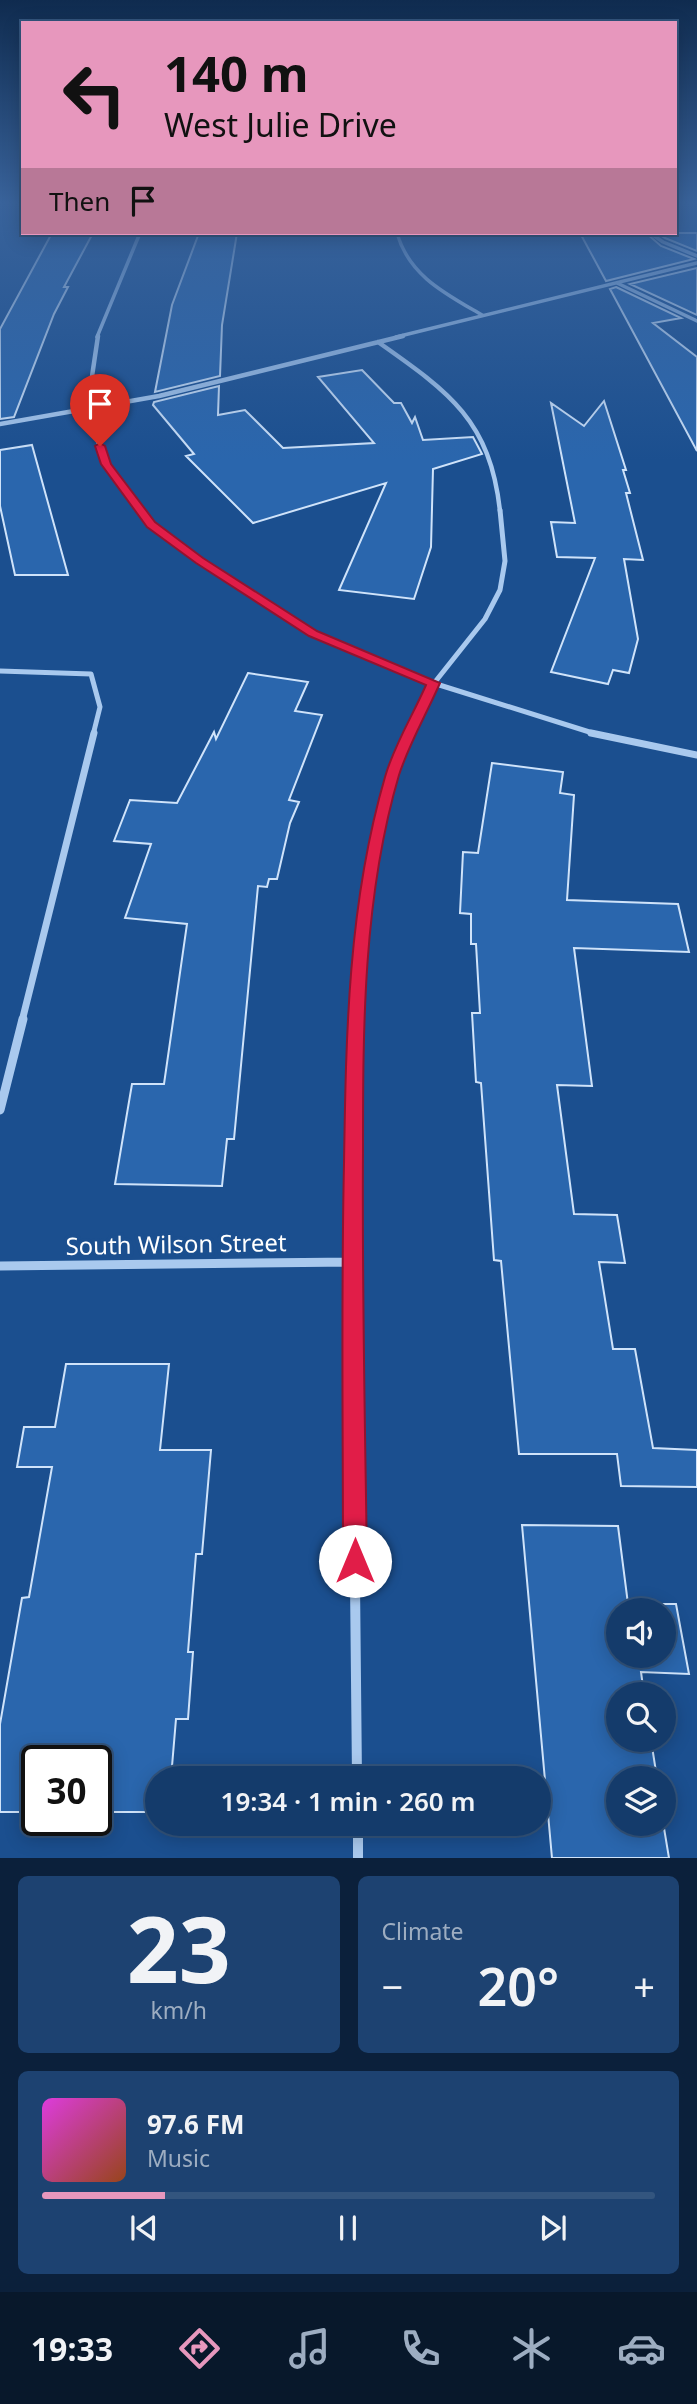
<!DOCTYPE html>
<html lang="en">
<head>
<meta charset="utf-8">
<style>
	body { margin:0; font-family:"Noto Sans",sans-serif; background:#1d4271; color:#f1f3f6; height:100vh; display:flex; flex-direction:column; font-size:26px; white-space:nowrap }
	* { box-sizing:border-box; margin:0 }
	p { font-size:23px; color:#9dadc1 }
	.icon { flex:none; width:38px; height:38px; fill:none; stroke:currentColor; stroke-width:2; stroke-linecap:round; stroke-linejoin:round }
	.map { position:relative; height:1858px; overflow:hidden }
	.drawer { display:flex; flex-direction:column; gap:18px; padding:18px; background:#0b203b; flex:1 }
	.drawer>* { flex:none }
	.top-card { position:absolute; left:21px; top:21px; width:656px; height:214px; border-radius:0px; box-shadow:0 4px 18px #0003,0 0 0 2px #33557e; background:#e797bd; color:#111; overflow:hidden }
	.buttons { position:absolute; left:606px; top:1598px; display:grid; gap:14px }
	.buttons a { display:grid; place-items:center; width:70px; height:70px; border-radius:50%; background:#143b6b; box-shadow:0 4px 18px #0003,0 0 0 2px #33557e; font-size:35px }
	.speed { position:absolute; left:21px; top:1745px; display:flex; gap:14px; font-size:35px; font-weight:700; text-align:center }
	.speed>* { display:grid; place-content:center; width:91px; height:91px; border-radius:50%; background:#143b6b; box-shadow:0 4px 18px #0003,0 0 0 2px #33557e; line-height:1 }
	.speed .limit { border:4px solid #111; border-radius:10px; background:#fff; color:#111 }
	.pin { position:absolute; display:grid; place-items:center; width:60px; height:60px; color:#fff; margin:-72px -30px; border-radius:50% 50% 50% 0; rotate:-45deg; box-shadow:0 0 7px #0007 }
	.pin .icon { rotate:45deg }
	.me { position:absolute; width:77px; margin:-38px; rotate:0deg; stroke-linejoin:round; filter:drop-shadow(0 0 5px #0008) }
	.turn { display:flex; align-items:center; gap:24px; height:147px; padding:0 28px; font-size:32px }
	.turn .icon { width:91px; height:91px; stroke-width:2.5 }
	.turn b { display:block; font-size:49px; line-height:60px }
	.then { display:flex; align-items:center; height:66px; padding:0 28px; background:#0003; gap:14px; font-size:26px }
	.big { font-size:52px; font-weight:600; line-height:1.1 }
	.drawer .card { flex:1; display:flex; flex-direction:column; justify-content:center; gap:10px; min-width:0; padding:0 24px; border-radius:10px; background:#1d4271 }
	.drawer .dial { align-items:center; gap:0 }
	.dial b { font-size:91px; line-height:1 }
	.song { display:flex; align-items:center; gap:21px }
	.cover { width:84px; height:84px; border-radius:10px; background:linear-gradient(135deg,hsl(300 70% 55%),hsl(20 70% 35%)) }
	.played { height:7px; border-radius:4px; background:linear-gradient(90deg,#e797bd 20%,#33557e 20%) }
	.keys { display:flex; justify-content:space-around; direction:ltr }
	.heat { display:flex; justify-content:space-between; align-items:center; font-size:38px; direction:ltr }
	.drawer .tiles { flex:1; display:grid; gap:18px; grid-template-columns:1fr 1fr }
	.card:last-child { grid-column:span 2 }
	.trip { position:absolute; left:145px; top:1766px; width:406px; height:70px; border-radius:35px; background:#143b6b; box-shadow:0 4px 18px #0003,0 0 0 2px #33557e; font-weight:600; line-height:70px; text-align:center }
	.dock { display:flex; height:112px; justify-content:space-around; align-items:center; background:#08182b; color:#9dadc1 }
	.dock .icon { width:49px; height:49px }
	.dock .active { color:#e797bd }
	.dock b { font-size:32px; color:#f1f3f6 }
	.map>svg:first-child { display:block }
	.building { fill:#2a66ad; stroke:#cfe3fa; stroke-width:2; fill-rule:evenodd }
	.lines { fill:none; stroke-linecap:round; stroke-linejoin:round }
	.street-far5 { stroke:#a9c9ee; stroke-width:3.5 }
	.street-far4 { stroke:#a9c9ee; stroke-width:4.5 }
	.street-far3 { stroke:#a9c9ee; stroke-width:5 }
	.street-far2 { stroke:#a9c9ee; stroke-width:7 }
	.street-far1 { stroke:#a9c9ee; stroke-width:9 }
	.street { stroke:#a9c9ee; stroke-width:10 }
	.route { fill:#e11d48; stroke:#92132f; stroke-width:2 }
	.labels { text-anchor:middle; stroke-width:7; stroke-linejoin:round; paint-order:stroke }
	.near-street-label { font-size:24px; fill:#fff; stroke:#1b4f8f }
</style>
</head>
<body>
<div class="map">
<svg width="697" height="1858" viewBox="0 0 697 1858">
	<rect width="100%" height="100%" fill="#1b4f8f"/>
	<!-- building -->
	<path class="building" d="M 52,233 L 93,233 L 64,287 L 68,287 L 54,314 L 14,417 L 0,419 L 0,329 Z
		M 199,233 L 237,233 L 222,325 L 220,376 L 155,392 L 172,305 Z
		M 580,233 L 646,233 L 661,246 L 694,259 L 606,281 Z
		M 657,233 L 697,233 L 697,251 L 665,238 Z
		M 697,268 L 697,315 L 630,284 Z
		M 616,287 L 681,318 L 653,323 L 697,357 L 697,451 L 610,289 Z
		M 362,370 L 394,403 L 401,403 L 412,423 L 415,417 L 423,440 L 473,437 L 482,454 L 433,469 L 431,547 L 414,599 L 339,590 L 386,483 L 253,523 L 186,456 L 194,454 L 153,405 L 154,402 L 219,386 L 218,415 L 245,410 L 283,448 L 374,443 L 318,377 Z
		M 604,401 L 626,470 L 623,470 L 630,493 L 626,493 L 643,560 L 624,559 L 638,639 L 629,673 L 613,670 L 608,684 L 551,672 L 595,558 L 557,557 L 551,522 L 575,523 L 551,403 L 584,426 Z
		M 32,445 L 68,575 L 15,575 L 0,506 L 0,450 Z
		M 248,673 L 308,682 L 295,711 L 322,715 L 289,800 L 299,802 L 290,823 L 277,879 L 269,879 L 267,887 L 258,886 L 234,1139 L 227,1139 L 222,1186 L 115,1184 L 132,1084 L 164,1084 L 187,924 L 125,918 L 151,844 L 114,841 L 130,800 L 177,803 L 214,732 L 216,739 Z
		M 492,763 L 563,772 L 560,793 L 574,795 L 567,900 L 678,904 L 689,952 L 574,948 L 592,1086 L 557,1085 L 574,1214 L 617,1215 L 625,1263 L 599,1262 L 613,1349 L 635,1349 L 653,1448 L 697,1450 L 697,1487 L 621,1486 L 617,1454 L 519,1454 L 501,1261 L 494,1260 L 481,1083 L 476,1082 L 472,1013 L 480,1013 L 476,944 L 471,944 L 471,914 L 460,913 L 463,852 L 478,853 Z
		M 66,1364 L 169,1364 L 160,1450 L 211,1450 L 202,1554 L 196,1554 L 188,1652 L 193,1652 L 188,1719 L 176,1719 L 171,1778 L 158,1778 L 158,1812 L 96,1812 L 96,1760 L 37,1760 L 37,1812 L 0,1812 L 0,1724 L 22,1598 L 29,1597 L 52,1467 L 17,1467 L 24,1427 L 55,1427 Z
		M 522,1525 L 618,1526 L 628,1604 L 676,1604 L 689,1674 L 641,1672 L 644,1694 L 618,1694 L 618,1740 L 651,1740 L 657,1778 L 618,1778 L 618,1824 L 663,1822 L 669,1858 L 552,1858 ZM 618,1610 L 663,1610 L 663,1656 L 618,1656 Z"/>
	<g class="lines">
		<!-- street-far5 -->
		<path class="street-far5" d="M 397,233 C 409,276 446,294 482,315
			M 650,233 L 663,242 L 697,256
			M 617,283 L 697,321
			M 97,337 L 140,233
			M 396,337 L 697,263"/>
		<!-- street-far4 -->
		<path class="street-far4" d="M 98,336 L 87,410 L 106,464 L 141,511
			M 378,342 C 449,392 490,420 500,511
			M 0,424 L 159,396 L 403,336"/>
		<!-- street-far3 -->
		<path class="street-far3" d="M 140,510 L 151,525 L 227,580 L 313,634 L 433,683 L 599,735
			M 0,671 L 91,674 L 100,707 L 93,735
			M 408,735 L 435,682 L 485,619 L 500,590 L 505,561 L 500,510"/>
		<!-- street-far2 -->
		<path class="street-far2" d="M 591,733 L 697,755
			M 22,1021 L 94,733
			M 356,1021 C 362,924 370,823 408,733"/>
		<!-- street-far1 -->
		<path class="street-far1" d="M 0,1110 L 23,1019
			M 0,1266 L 352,1262
			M 353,1388 L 356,1019"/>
		<!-- street -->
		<path class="street" d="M 353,1386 L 357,1778
			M 358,1824 L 358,1858"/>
	</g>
	<!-- sky -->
	<linearGradient id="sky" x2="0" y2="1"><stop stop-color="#0f2b4f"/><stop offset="0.44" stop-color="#39639b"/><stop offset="1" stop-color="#39639b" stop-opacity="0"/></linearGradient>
	<rect width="697" height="461" fill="url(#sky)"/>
	<!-- route -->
	<path class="route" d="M 100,443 L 105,446 L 111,464 L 155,522 L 203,558 L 317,631 L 440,683 C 427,713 409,744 399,775 C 363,897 363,1027 363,1153 C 362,1289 365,1425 367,1561 L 364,1569 L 355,1573 L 347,1569 L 343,1561 C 343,1429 341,1296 344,1164 C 346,1033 348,904 385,777 C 394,745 413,715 426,685 L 309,636 L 196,563 L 147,527 L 101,464 L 95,446 Z"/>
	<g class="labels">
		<!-- near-street labels -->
		<g class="near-street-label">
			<text transform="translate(176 1245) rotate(-1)" y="8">South Wilson Street</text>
		</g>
	</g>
</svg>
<div class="buttons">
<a><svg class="icon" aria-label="sound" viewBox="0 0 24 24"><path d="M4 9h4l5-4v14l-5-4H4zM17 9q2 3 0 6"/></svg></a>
<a><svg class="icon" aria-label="search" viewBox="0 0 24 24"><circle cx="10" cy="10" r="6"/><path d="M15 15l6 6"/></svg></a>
<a><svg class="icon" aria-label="layers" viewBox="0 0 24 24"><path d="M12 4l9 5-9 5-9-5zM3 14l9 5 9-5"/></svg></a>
</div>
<div class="speed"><div class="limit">30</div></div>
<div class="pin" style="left:100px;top:446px;background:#d93025"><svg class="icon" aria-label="arrive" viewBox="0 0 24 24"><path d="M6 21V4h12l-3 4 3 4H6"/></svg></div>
<svg class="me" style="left:355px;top:1561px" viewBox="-20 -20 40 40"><circle r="19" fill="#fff"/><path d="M0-13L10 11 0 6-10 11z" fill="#e11d48"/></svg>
<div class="trip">19:34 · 1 min · 260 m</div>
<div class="top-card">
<div class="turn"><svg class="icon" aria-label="left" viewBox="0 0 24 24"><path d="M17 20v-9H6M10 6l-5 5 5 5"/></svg><div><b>140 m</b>West Julie Drive</div></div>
<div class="then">Then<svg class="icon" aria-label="arrive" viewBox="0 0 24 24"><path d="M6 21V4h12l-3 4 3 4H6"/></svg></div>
</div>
</div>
<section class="drawer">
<div class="tiles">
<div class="card dial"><b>23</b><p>km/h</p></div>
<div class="card"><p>Climate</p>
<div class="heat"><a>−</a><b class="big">20°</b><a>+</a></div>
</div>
<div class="card">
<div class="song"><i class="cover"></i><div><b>97.6 FM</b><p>Music</p></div></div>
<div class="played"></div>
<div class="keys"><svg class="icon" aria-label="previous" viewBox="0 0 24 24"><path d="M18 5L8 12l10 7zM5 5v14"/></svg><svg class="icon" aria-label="pause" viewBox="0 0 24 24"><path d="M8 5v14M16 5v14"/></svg><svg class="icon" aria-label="next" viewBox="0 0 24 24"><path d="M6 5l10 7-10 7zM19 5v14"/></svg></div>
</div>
</div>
</section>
<nav class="dock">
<b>19:33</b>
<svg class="icon active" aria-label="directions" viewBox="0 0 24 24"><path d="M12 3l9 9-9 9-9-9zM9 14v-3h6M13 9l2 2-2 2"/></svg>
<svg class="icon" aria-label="music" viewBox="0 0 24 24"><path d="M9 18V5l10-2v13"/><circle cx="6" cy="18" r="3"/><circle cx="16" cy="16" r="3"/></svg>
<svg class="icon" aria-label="phone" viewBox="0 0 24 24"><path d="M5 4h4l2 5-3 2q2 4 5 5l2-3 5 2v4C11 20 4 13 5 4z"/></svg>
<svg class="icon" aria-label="climate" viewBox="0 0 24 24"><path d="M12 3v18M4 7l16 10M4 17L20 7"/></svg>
<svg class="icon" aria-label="car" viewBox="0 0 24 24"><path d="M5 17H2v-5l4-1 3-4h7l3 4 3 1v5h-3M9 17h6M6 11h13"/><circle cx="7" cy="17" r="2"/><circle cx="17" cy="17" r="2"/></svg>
</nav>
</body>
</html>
